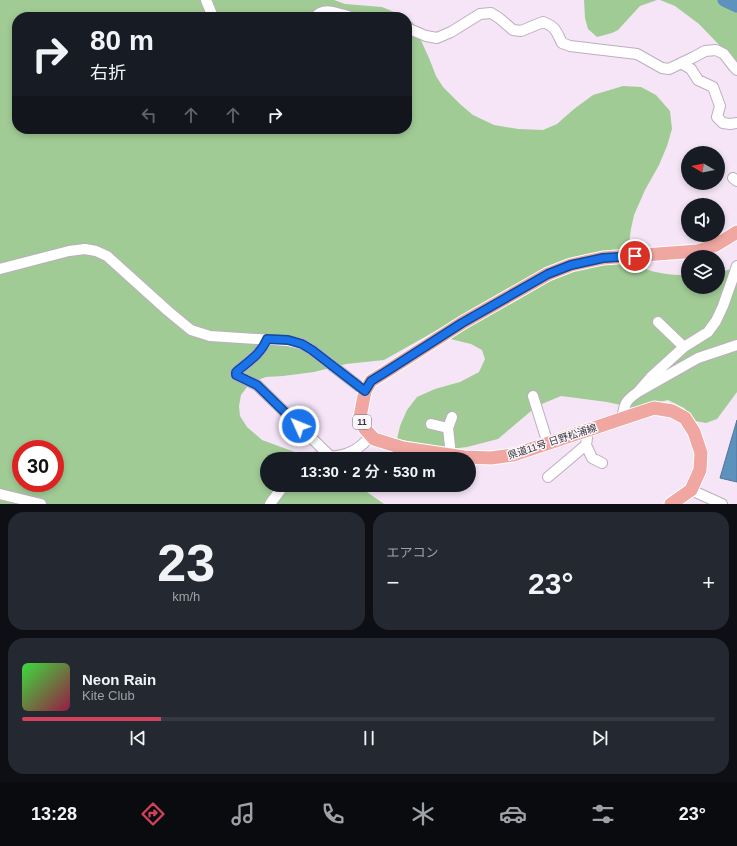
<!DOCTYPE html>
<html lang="ja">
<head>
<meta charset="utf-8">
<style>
	body { margin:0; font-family:Helvetica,"Noto Sans JP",sans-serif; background:#242831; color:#f1f3f6; height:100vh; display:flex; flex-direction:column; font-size:15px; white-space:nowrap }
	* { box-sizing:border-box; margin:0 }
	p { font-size:13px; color:#9ea1a6 }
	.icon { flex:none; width:22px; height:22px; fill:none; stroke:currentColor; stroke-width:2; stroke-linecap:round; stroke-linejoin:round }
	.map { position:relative; height:504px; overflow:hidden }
	.drawer { display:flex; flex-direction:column; gap:8px; padding:8px; background:#0d0f14; flex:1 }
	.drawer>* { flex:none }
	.top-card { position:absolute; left:12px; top:12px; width:400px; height:122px; border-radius:16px; box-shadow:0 2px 6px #0003; background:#171b24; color:#f1f3f6; overflow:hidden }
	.needle { width:26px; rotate:279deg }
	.buttons { position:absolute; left:681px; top:146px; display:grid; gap:8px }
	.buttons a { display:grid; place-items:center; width:44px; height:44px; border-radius:50%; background:#171b24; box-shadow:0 2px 6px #0003; font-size:20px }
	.speed { position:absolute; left:12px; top:440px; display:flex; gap:8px; font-size:20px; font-weight:700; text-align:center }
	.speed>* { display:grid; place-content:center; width:52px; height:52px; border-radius:50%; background:#171b24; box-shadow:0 2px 6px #0003; line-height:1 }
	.speed .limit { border:6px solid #d22; background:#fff; color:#111 }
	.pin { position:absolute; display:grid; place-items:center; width:34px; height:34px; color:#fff; margin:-17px; border:2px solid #fff; border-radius:50%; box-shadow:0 1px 4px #0007 }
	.me { position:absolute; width:44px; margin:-22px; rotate:314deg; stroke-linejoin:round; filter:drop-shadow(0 0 3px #0008) }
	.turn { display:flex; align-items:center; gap:14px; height:84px; padding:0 12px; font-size:18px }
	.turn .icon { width:52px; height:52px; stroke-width:2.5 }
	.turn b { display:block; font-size:28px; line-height:34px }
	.lanes { display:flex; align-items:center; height:38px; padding:0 12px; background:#0003; justify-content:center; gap:20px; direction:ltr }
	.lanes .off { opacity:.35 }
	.big { font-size:30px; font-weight:600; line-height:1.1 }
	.drawer .widget { flex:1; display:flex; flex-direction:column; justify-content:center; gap:6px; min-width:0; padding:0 14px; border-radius:16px; background:#242831 }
	.drawer .dial { align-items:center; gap:0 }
	.dial b { font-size:52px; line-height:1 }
	.song { display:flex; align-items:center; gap:12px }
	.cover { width:48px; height:48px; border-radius:6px; background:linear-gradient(135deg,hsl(120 70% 55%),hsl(340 70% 35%)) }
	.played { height:4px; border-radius:2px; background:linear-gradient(90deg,#d2425d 20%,#363941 20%) }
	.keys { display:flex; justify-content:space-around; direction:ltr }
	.heat { display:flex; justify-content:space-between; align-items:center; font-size:22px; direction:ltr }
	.drawer .tiles { flex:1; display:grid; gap:8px; grid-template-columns:1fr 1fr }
	.widget:last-child { grid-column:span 2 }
	.trip { position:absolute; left:260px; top:452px; width:216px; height:40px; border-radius:20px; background:#171b24; box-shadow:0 2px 6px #0003; font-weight:600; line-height:40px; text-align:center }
	.tabs { display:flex; height:64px; justify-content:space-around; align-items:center; background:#090b0e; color:#9ea1a6 }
	.tabs .icon { width:28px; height:28px }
	.tabs .active { color:#d2425d }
	.tabs b { font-size:18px; color:#f1f3f6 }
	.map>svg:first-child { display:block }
	.forest { fill:#a1cb95; fill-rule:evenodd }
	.water { fill:#5d92bd; stroke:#527595 }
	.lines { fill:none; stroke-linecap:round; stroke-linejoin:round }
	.river { stroke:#5d92bd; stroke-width:13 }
	.minor-casing { stroke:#bdaebf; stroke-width:12 }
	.major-casing { stroke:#fff; stroke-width:15 }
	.minor { stroke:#fff; stroke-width:10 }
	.major { stroke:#f0a7a2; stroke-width:13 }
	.route-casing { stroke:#114b97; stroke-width:10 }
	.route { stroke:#1a73e8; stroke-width:7 }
	.labels { text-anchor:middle; stroke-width:3; stroke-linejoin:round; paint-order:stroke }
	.shield { fill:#fcf6fd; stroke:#736d73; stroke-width:1 }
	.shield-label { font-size:9px; font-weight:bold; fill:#383238 }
	.street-label { font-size:10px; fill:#383238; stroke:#fcf6fd }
</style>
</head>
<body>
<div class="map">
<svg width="737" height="504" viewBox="0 0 737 504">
	<rect width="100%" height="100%" fill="#f5e5f7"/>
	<!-- forest -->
	<path class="forest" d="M 0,0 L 334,0 L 345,4 L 382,7 L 406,17 L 17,17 L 17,129 L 407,129 L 407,18 L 413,23 L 429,58 L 436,76 L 443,87 L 460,104 L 473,115 L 494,125 L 518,129 L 543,130 L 557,124 L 574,109 L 593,95 L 623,86 L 641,87 L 656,95 L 670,111 L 672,129 L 667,146 L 659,165 L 645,190 L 634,215 L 631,229 L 628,250 L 616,254 L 542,271 L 384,360 L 346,364 L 314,372 L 283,376 L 266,377 L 250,383 L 241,395 L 239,406 L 240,416 L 247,427 L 262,440 L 314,459 L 267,459 L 267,485 L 357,485 L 384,504 L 0,504 ZM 21,449 L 55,449 L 55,483 L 21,483 Z
		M 584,0 L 657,0 L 640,6 L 618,30 L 612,33 L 597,37 L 588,29 L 585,18 Z
		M 660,0 L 737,0 L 737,68 L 725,51 L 699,24 L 675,6 Z
		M 631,260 C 636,263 641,267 646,269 C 654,273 679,276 688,275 L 688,287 L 718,287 L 718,272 L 737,268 L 737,392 L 717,419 L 706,423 L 695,421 L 684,408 L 668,400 L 634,408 L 607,402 L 561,396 L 537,406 L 498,439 L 467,447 L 450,449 L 397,439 L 400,426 L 407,410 L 417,397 L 435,389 L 460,382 L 479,372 L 485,359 L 482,350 L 471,344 L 446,338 L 547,278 L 580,267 Z"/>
	<!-- water -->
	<path class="water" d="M 737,420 L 737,482 L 720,478 Z"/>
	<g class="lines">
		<!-- river -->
		<path class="river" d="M 724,0 L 737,6"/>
		<defs>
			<path id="minor" d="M 206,0 L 213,17
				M 315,17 C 325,6 339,14 351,17
				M 407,28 L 426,36 L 437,38 L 451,32 L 480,14 L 491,13 L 499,18 L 513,30 L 521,31 L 543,22 C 556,27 556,31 562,43 L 570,46 L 637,54 L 662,68 L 669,69 L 694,57 L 705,51 L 716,50 L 724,54 L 734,67 L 737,70
				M 681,63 L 691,69 L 698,80 L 713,87 L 720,106 L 717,117 L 723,123 L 730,124 L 737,123
				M 733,178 L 737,181
				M 0,269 L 69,251 L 85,249 L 96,251 L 107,256 L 168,311 L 191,330 L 210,336 L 288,341 L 302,344 L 312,350 L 365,391
				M 658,322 L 684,347
				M 267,339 C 261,354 248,362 236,372 L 236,375 L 257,385 L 330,456
				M 638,392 L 651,377 L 684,347 L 708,332 L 716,321 L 723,306 L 737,266
				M 533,396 L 548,444
				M 622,418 C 625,403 625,401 638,392 L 698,358 L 737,345
				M 431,424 L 448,428 L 451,455
				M 448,428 L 452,417
				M 587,438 L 586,445 L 592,458 L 602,463
				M 313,459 C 323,454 327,457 337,456 C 352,454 362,447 371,435
				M 548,477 L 586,445
				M 691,490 L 722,504
				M 0,494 L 41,504
				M 270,504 L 284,485"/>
			<path id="major" d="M 671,504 L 691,490 L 700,470 L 701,453 L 694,432 L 685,418 L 672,411 L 654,408 L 513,455 L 491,458 L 464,457 L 403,448 L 374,439 L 365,429 L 360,417 L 365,391 L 371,381 L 384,373 L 462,323 L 548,274 L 571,265 L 603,258 L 698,251 L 716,245 L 737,232"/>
		</defs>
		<!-- minor casing -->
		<use href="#minor" class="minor-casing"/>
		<!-- major casing -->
		<use href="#major" class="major-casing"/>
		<!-- minor -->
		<use href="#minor" class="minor"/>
		<!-- major -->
		<use href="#major" class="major"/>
	</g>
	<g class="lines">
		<defs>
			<path id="route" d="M 299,426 L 257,385 L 236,375 L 236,372 C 248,362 261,354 267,339 L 288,340 L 302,344 L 312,350 L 365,391 L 371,381 L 384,373 L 462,323 L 548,274 L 571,265 L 603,258 L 635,256"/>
		</defs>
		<!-- route casing -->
		<use href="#route" class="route-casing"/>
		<!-- route -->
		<use href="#route" class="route"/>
	</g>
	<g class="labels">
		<!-- shield labels -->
		<rect class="shield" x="353" y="415" width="18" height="14" rx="3"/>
		<g class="shield-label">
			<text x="362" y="425">11</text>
		</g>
		<!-- street labels -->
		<g class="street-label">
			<text transform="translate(552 441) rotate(-18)" y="4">県道11号 日野松浦線</text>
		</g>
	</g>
</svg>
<div class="buttons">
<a><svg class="needle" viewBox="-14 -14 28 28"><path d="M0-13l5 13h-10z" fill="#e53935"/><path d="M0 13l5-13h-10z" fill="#9ea1a6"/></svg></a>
<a><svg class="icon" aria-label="sound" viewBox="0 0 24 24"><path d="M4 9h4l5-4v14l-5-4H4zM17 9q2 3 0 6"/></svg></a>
<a><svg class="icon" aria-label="layers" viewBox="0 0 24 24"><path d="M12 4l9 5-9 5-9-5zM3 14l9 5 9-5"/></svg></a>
</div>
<div class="speed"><div class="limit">30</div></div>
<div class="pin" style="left:635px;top:256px;background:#d93025"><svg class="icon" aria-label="arrive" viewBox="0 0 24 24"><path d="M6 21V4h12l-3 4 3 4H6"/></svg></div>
<svg class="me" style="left:299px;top:426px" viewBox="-20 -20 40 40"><circle r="17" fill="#1a73e8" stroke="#fff" stroke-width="3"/><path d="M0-11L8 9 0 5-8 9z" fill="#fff"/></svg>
<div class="trip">13:30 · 2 分 · 530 m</div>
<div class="top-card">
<div class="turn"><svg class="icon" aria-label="right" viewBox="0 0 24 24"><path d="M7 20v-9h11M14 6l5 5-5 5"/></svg><div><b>80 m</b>右折</div></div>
<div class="lanes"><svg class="icon off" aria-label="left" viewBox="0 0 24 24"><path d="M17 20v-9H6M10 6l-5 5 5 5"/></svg><svg class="icon off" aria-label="ahead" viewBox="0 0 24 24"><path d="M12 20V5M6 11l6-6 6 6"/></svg><svg class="icon off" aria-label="ahead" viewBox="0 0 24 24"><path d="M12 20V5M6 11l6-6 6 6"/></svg><svg class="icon" aria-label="right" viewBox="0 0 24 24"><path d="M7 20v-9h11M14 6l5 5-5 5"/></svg></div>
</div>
</div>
<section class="drawer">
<div class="tiles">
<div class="widget dial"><b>23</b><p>km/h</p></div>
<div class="widget"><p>エアコン</p>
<div class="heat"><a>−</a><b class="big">23°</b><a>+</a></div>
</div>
<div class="widget">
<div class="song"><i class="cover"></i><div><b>Neon Rain</b><p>Kite Club</p></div></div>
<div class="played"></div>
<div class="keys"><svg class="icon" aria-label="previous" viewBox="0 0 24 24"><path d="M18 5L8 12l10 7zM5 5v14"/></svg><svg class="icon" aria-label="pause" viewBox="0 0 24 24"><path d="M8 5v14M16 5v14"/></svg><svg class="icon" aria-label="next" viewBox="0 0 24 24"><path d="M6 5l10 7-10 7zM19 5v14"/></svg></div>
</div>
</div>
</section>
<nav class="tabs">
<b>13:28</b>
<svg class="icon active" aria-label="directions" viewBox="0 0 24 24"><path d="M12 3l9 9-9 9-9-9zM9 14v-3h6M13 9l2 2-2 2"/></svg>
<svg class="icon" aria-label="music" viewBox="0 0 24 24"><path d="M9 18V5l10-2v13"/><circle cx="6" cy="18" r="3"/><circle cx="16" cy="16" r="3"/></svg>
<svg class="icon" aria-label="phone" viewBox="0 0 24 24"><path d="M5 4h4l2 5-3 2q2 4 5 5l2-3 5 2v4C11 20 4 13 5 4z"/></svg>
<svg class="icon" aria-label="climate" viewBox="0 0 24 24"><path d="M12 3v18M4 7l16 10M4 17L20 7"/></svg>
<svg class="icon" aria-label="car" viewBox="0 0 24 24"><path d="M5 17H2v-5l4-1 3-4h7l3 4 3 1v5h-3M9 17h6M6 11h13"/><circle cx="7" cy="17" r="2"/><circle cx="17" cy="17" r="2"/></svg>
<svg class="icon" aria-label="filters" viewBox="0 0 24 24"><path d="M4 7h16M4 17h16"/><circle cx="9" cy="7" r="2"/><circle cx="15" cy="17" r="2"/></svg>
<b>23°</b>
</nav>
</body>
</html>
